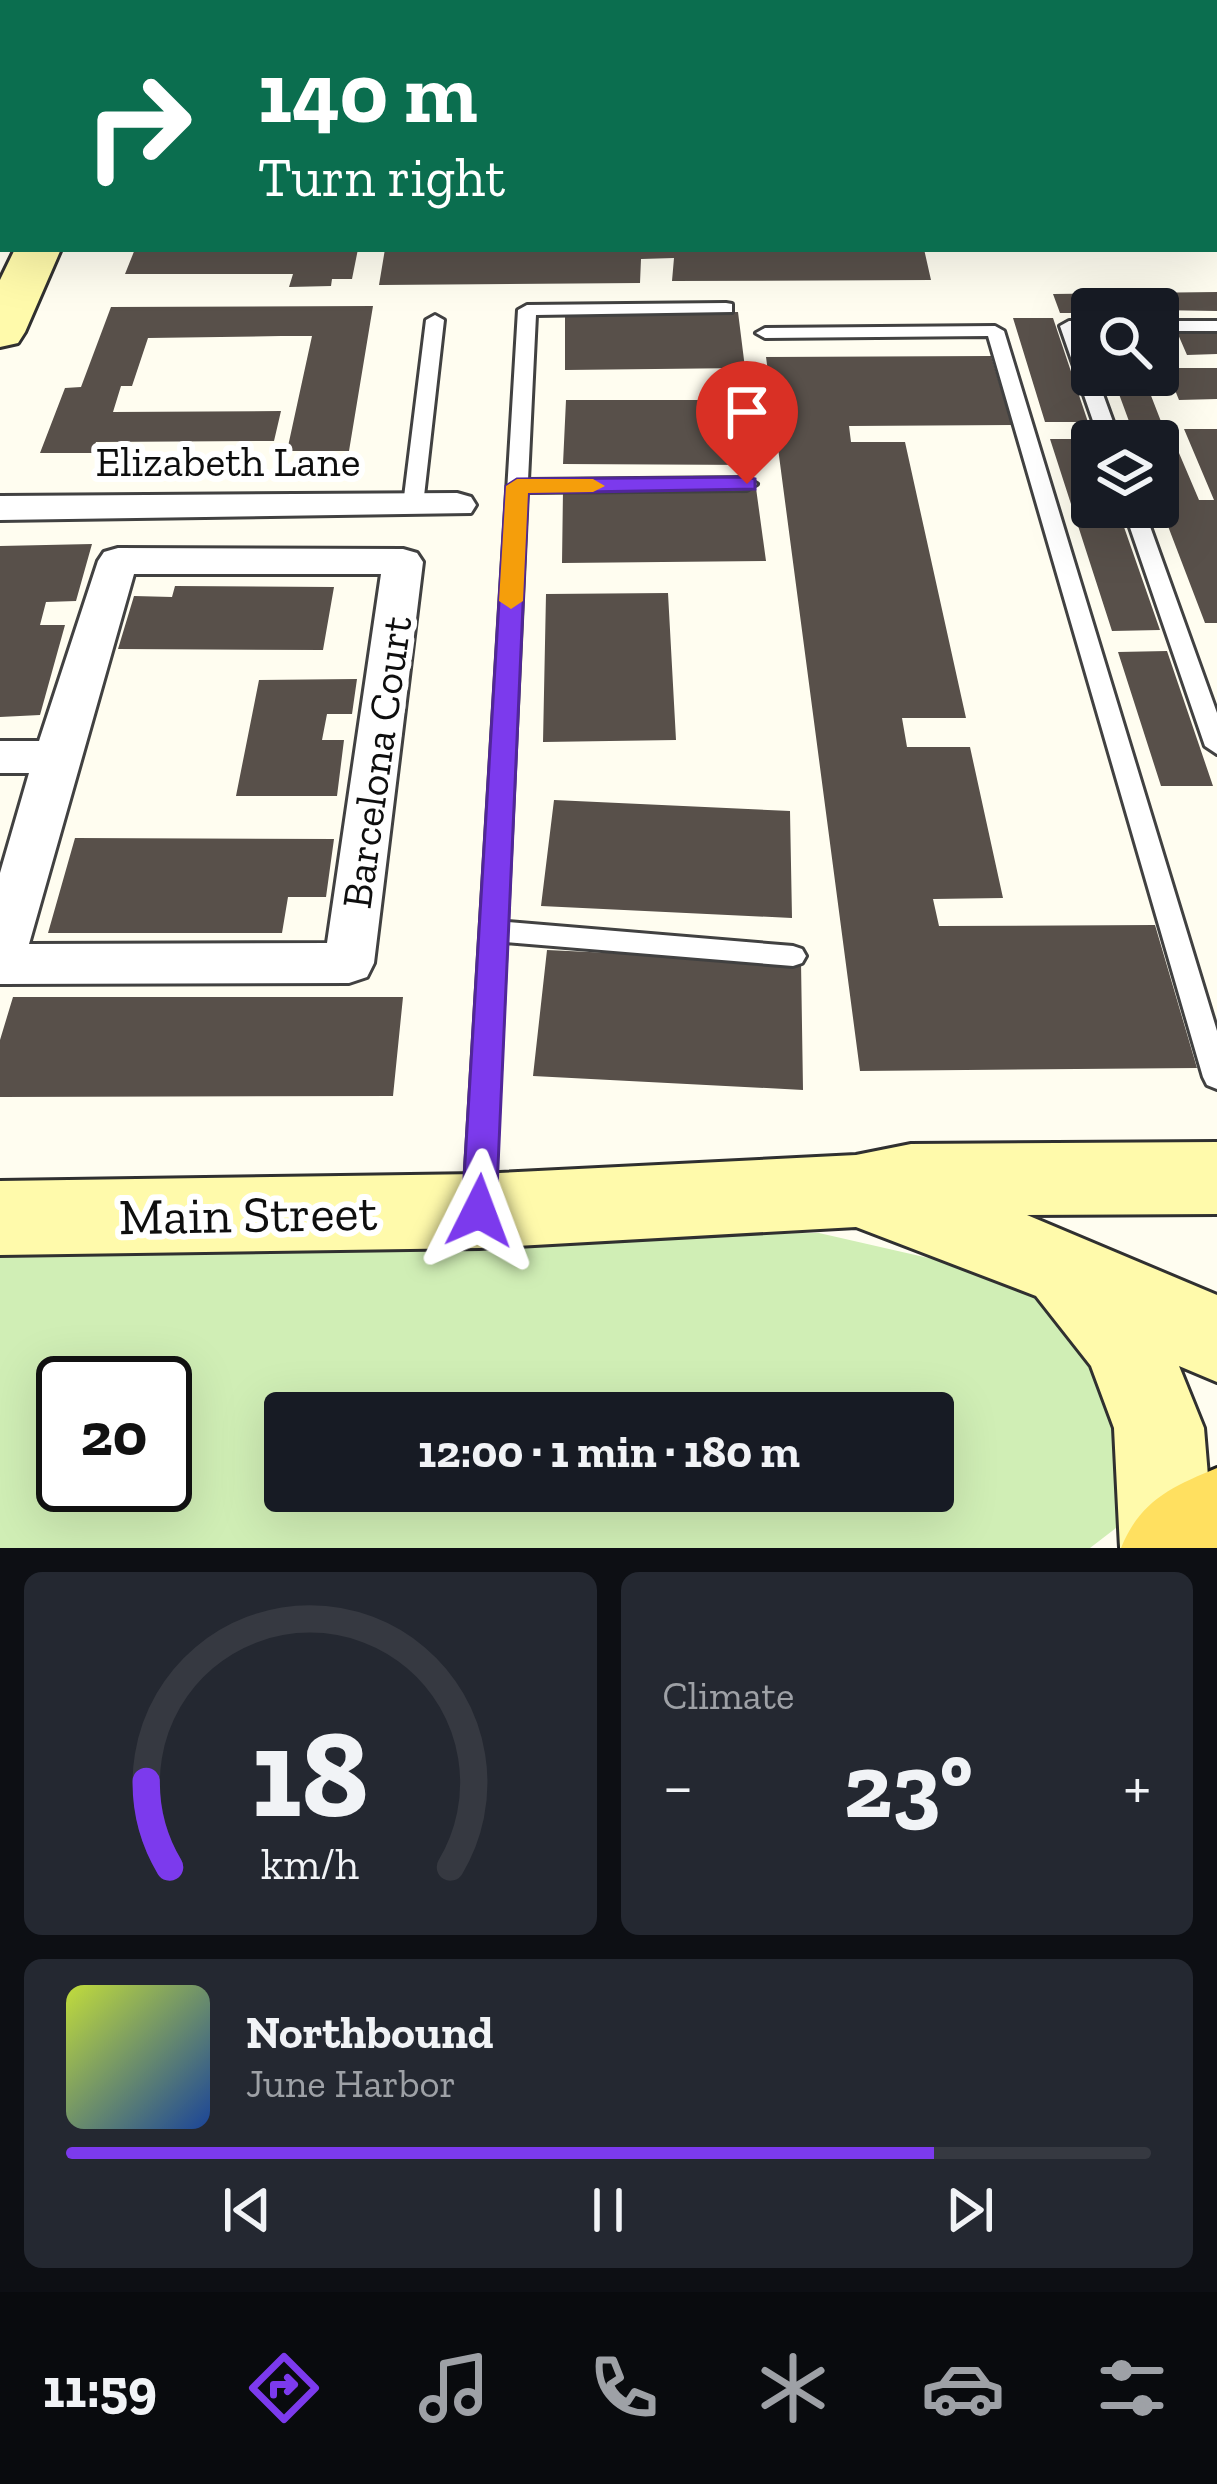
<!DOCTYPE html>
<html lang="en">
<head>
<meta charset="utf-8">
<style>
	body { margin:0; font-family:"Zilla Slab",serif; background:#242831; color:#f1f3f6; height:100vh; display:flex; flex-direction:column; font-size:45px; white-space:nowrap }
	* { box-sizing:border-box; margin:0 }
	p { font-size:39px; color:#9ea1a6 }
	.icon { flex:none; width:66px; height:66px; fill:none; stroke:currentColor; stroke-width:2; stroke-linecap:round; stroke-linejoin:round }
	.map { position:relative; height:1548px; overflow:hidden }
	.panel { display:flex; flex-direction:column; gap:24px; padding:24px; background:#0d0f14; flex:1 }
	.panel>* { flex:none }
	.hud { position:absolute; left:0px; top:0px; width:1218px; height:252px; box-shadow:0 12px 48px #0002; background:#0b6e4f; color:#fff; overflow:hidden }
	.fabs { position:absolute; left:1071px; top:288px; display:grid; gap:24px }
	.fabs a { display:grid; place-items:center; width:108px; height:108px; border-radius:12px; background:#171b24; box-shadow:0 12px 48px #0002; font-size:60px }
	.speed { position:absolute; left:36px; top:1356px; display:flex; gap:24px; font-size:60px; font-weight:700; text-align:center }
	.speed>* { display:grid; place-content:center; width:156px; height:156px; border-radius:50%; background:#171b24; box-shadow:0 12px 48px #0002; line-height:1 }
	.speed .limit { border:6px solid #111; border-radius:18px; background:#fff; color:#111 }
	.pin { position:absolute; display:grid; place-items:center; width:102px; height:102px; color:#fff; margin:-123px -51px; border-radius:50% 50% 50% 0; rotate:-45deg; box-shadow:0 0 12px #0007 }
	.pin .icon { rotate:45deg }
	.me { position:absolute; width:132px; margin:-66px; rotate:3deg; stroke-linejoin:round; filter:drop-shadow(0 0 9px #0008) }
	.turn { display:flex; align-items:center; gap:42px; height:252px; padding:0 60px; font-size:54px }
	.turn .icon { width:156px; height:156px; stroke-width:2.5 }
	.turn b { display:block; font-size:84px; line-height:102px }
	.big { font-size:90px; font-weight:700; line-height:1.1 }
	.panel .card { flex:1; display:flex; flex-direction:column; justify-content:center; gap:18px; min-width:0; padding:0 42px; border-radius:18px; background:#242831 }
	.panel .dial { align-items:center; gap:0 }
	.dial svg { height:312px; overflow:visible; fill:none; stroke:#363941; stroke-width:7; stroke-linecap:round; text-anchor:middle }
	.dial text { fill:#f1f3f6; stroke:none }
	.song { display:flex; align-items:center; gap:36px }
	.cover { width:144px; height:144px; border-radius:18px; background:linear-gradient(135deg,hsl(70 70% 55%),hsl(220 70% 35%)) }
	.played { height:12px; border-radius:6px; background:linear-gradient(90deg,#7c3aed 80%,#363941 80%) }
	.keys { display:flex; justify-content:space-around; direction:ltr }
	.heat { display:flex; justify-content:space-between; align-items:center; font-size:66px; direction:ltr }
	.panel .tiles { flex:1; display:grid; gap:24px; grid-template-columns:1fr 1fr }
	.card:last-child { grid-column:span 2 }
	.trip { position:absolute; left:264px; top:1392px; width:690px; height:120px; border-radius:12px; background:#171b24; box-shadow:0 12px 48px #0002; font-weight:700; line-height:120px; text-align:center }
	.dock { display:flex; height:192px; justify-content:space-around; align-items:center; background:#090b0e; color:#9ea1a6 }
	.dock .icon { width:84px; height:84px }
	.dock .selected { color:#7c3aed }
	.dock b { font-size:54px; color:#f1f3f6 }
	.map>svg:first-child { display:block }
	.green { fill:#d0eeb5; fill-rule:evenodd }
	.building { fill:#58504a }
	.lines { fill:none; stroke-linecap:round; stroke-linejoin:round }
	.lane-casing { stroke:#414141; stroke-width:6 }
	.street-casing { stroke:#414141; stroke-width:6 }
	.secondary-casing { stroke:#303030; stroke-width:6 }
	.primary-casing { stroke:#1f1f1f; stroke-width:6 }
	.lane { fill:#fff; fill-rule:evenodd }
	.street { fill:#fff; fill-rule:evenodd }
	.secondary { fill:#fffaab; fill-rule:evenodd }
	.primary { fill:#ffe060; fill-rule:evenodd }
	.route { fill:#7c3aed; stroke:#51269a; stroke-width:3 }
	.slow { fill:#f59e0b }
	.labels { text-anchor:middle; stroke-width:12; stroke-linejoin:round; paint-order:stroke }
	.street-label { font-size:42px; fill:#0e0e0e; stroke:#fff }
	.near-street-label { font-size:51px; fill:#0e0e0e; stroke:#fff }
</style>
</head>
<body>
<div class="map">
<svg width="1217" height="1548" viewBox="0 0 1217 1548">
	<rect width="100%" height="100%" fill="#fffdf0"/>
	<!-- green -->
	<path class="green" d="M 819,1233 L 946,1262 L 1042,1298 L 1111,1381 L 1129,1518 L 1090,1548 L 0,1548 L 0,1240 ZM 63,1383 L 165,1383 L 165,1485 L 63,1485 ZM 285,1413 L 933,1413 L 933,1491 L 285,1491 Z"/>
	<!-- building -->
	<path class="building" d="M 135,249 L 358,249 L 352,279 L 332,279 L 331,286 L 289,287 L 293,274 L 125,274 Z
		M 385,249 L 924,249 L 931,280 L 672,281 L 674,258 L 641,259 L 640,283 L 379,285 Z
		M 1217,292 L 1217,311 L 1092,309 L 1092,313 L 1060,313 L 1053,294 Z
		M 373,306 L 349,451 L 287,451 L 312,336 L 281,336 L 148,338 L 132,386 L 121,386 L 113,412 L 281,411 L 274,441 L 96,442 L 92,453 L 40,453 L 65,388 L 81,387 L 111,307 Z
		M 738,312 L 745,368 L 565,370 L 565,314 Z
		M 1013,318 L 1053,318 L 1088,422 L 1045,422 Z
		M 1177,332 L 1217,332 L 1217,354 L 1187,355 Z
		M 991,356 L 1012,425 L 849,426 L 851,442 L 905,442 L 966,718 L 902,718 L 907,747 L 970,747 L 1003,898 L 933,899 L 939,926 L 1155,925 L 1197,1068 L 860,1071 L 766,357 Z
		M 1166,368 L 1217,368 L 1217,399 L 1179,400 Z
		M 1112,375 L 1143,375 L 1162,424 L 1130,424 Z
		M 566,400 L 749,400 L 755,465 L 563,464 Z
		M 1184,429 L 1217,429 L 1217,623 L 1205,623 L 1158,500 L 1158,453 L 1179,453 L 1199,500 L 1214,500 Z
		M 1050,439 L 1092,439 L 1092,507 L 1117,507 L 1160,630 L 1112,631 Z
		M 756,488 L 766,561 L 562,563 L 563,490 Z
		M 92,544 L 76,601 L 46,602 L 40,625 L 65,625 L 40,715 L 0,717 L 0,546 Z
		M 175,586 L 334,587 L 323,650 L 118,649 L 134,596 L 172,597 Z
		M 668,593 L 676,740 L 543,742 L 546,594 Z
		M 1167,651 L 1213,786 L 1161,786 L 1118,652 Z
		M 357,679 L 352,714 L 327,714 L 322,740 L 344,740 L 337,796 L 236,796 L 259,680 Z
		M 554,800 L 790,811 L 792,918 L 541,906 Z
		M 75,838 L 334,839 L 326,897 L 288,897 L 282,933 L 48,933 Z
		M 547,950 L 801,962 L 803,1090 L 533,1076 Z
		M 13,997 L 403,997 L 393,1096 L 0,1097 L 0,1040 Z"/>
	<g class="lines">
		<defs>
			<path id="lane" d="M 457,0 L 471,0 L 456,3 Z
				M 594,0 L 608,0 L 608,3 L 594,3 Z
				M 704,0 L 718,0 L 718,3 L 704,3 Z
				M 964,0 L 978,0 L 979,3 L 965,3 Z
				M 1132,0 L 1146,0 L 1148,3 L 1134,3 Z
				M 1208,0 L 1217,0 L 1217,8 L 1215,3 Z
				M 1215,87 L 1217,87 L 1217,99 L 1215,99 Z
				M 726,303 L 732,304 L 732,312 L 536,315 L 528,480 L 747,478 L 757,484 L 747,490 L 527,492 L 507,922 L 793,946 L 802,949 L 806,956 L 802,963 L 793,966 L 506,942 L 494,1202 L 490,1211 L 479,1215 L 468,1211 L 464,1202 L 518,310 L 527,305 Z
				M 435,315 L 444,320 L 423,505 L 413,511 L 403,505 L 426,320 Z
				M 1092,321 L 1092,331 L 1080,331 L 1092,375 L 1096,375 L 1120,441 L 1100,441 L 1060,326 L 1069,321 Z
				M 1158,321 L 1217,321 L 1217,331 L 1158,331 Z
				M 995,326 L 1004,331 L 1217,1031 L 1217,1089 L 1207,1085 L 1203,1077 L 988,336 L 765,338 L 756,333 L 765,328 Z
				M 1123,507 L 1143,507 L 1217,713 L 1217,754 L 1205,746 Z"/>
			<path id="street" d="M 0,155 L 3,155 L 3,173 L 0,173 Z
				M 457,493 L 471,497 L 476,505 L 471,513 L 0,520 L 0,496 Z
				M 118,548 L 403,549 L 417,553 L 423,562 L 374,963 L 367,977 L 349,983 L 0,984 L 0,873 L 29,773 L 0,773 L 0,741 L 39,741 L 98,561 L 104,552 ZM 134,574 L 381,574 L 327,943 L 29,944 Z"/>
			<path id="secondary" d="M 132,0 L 170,0 L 131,3 Z
				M 15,249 L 61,249 L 25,332 L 18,343 L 0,347 L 0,280 Z
				M 1217,1142 L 1217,1214 L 1027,1215 L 1217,1295 L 1217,1382 L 1179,1366 L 1204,1428 L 1214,1548 L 1120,1548 L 1114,1428 L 1091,1366 L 1036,1296 L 856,1227 L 479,1248 L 0,1255 L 0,1181 L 479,1174 L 856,1155 L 911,1144 Z"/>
			<path id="primary" d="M 1217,1468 L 1217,1548 L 1121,1548 C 1140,1501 1171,1487 1217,1468 Z"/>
		</defs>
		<!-- lane casing -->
		<use href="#lane" class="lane-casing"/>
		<!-- street casing -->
		<use href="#street" class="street-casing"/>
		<!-- secondary casing -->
		<use href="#secondary" class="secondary-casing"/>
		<!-- primary casing -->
		<use href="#primary" class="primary-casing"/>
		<!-- lane -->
		<use href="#lane" class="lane"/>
		<!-- street -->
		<use href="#street" class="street"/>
		<!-- secondary -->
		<use href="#secondary" class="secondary"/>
		<!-- primary -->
		<use href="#primary" class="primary"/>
	</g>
	<!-- route -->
	<path class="route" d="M 747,477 L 755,479 L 755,489 L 528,493 L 496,1211 L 491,1222 L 479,1226 L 467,1222 L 462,1211 L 506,486 L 517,479 Z"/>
	<!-- slow -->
	<path class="slow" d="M 517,479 L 593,479 L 605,486 L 593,492 L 528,493 L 523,601 L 511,609 L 499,601 L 506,486 Z"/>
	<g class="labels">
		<!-- street labels -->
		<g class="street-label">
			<text x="228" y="476">Elizabeth Lane</text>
			<text transform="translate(376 762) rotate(-82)" y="15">Barcelona Court</text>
		</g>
		<!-- near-street labels -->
		<g class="near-street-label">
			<text transform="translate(248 1214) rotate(-1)" y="18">Main Street</text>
		</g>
	</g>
</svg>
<div class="fabs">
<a><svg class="icon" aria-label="search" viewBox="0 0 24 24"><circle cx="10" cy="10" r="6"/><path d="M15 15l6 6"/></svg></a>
<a><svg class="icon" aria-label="layers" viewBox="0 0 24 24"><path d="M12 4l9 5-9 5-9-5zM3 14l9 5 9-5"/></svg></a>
</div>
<div class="speed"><div class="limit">20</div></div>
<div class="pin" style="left:747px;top:484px;background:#d93025"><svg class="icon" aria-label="arrive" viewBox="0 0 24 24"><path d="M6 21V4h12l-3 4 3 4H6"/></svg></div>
<svg class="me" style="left:479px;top:1211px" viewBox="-20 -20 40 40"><path d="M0-17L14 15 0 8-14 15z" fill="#7c3aed" stroke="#fff" stroke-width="4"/></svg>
<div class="trip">12:00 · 1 min · 180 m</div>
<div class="hud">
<div class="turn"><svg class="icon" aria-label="right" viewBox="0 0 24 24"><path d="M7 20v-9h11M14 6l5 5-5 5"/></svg><div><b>140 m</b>Turn right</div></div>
</div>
</div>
<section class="panel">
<div class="tiles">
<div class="card dial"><svg viewBox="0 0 100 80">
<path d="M14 69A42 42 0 1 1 86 69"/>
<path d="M14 69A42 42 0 0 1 8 47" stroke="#7c3aed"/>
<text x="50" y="56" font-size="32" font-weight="700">18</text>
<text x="50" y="72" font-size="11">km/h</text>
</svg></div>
<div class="card"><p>Climate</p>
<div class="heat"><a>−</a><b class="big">23°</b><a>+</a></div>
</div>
<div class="card">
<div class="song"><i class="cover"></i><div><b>Northbound</b><p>June Harbor</p></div></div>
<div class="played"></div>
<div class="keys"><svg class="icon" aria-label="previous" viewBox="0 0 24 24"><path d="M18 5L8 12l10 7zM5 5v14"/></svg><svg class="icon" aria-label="pause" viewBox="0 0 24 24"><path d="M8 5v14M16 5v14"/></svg><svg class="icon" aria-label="next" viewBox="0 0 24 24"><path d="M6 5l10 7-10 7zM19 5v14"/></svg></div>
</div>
</div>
</section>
<nav class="dock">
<b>11:59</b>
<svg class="icon selected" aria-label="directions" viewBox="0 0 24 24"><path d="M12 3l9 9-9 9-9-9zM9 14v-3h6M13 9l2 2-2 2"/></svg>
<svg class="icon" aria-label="music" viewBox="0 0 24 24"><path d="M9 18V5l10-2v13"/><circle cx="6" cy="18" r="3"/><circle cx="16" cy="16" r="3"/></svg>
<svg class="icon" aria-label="phone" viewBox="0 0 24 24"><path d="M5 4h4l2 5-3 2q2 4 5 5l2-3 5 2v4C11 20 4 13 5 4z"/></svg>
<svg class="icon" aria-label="climate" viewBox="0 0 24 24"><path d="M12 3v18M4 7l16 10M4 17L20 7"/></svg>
<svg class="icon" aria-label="car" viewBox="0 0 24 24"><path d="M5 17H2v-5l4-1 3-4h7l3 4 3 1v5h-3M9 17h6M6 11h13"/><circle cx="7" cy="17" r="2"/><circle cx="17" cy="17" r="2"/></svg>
<svg class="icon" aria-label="filters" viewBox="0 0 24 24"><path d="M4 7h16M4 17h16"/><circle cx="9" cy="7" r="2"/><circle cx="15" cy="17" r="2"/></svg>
</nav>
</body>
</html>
